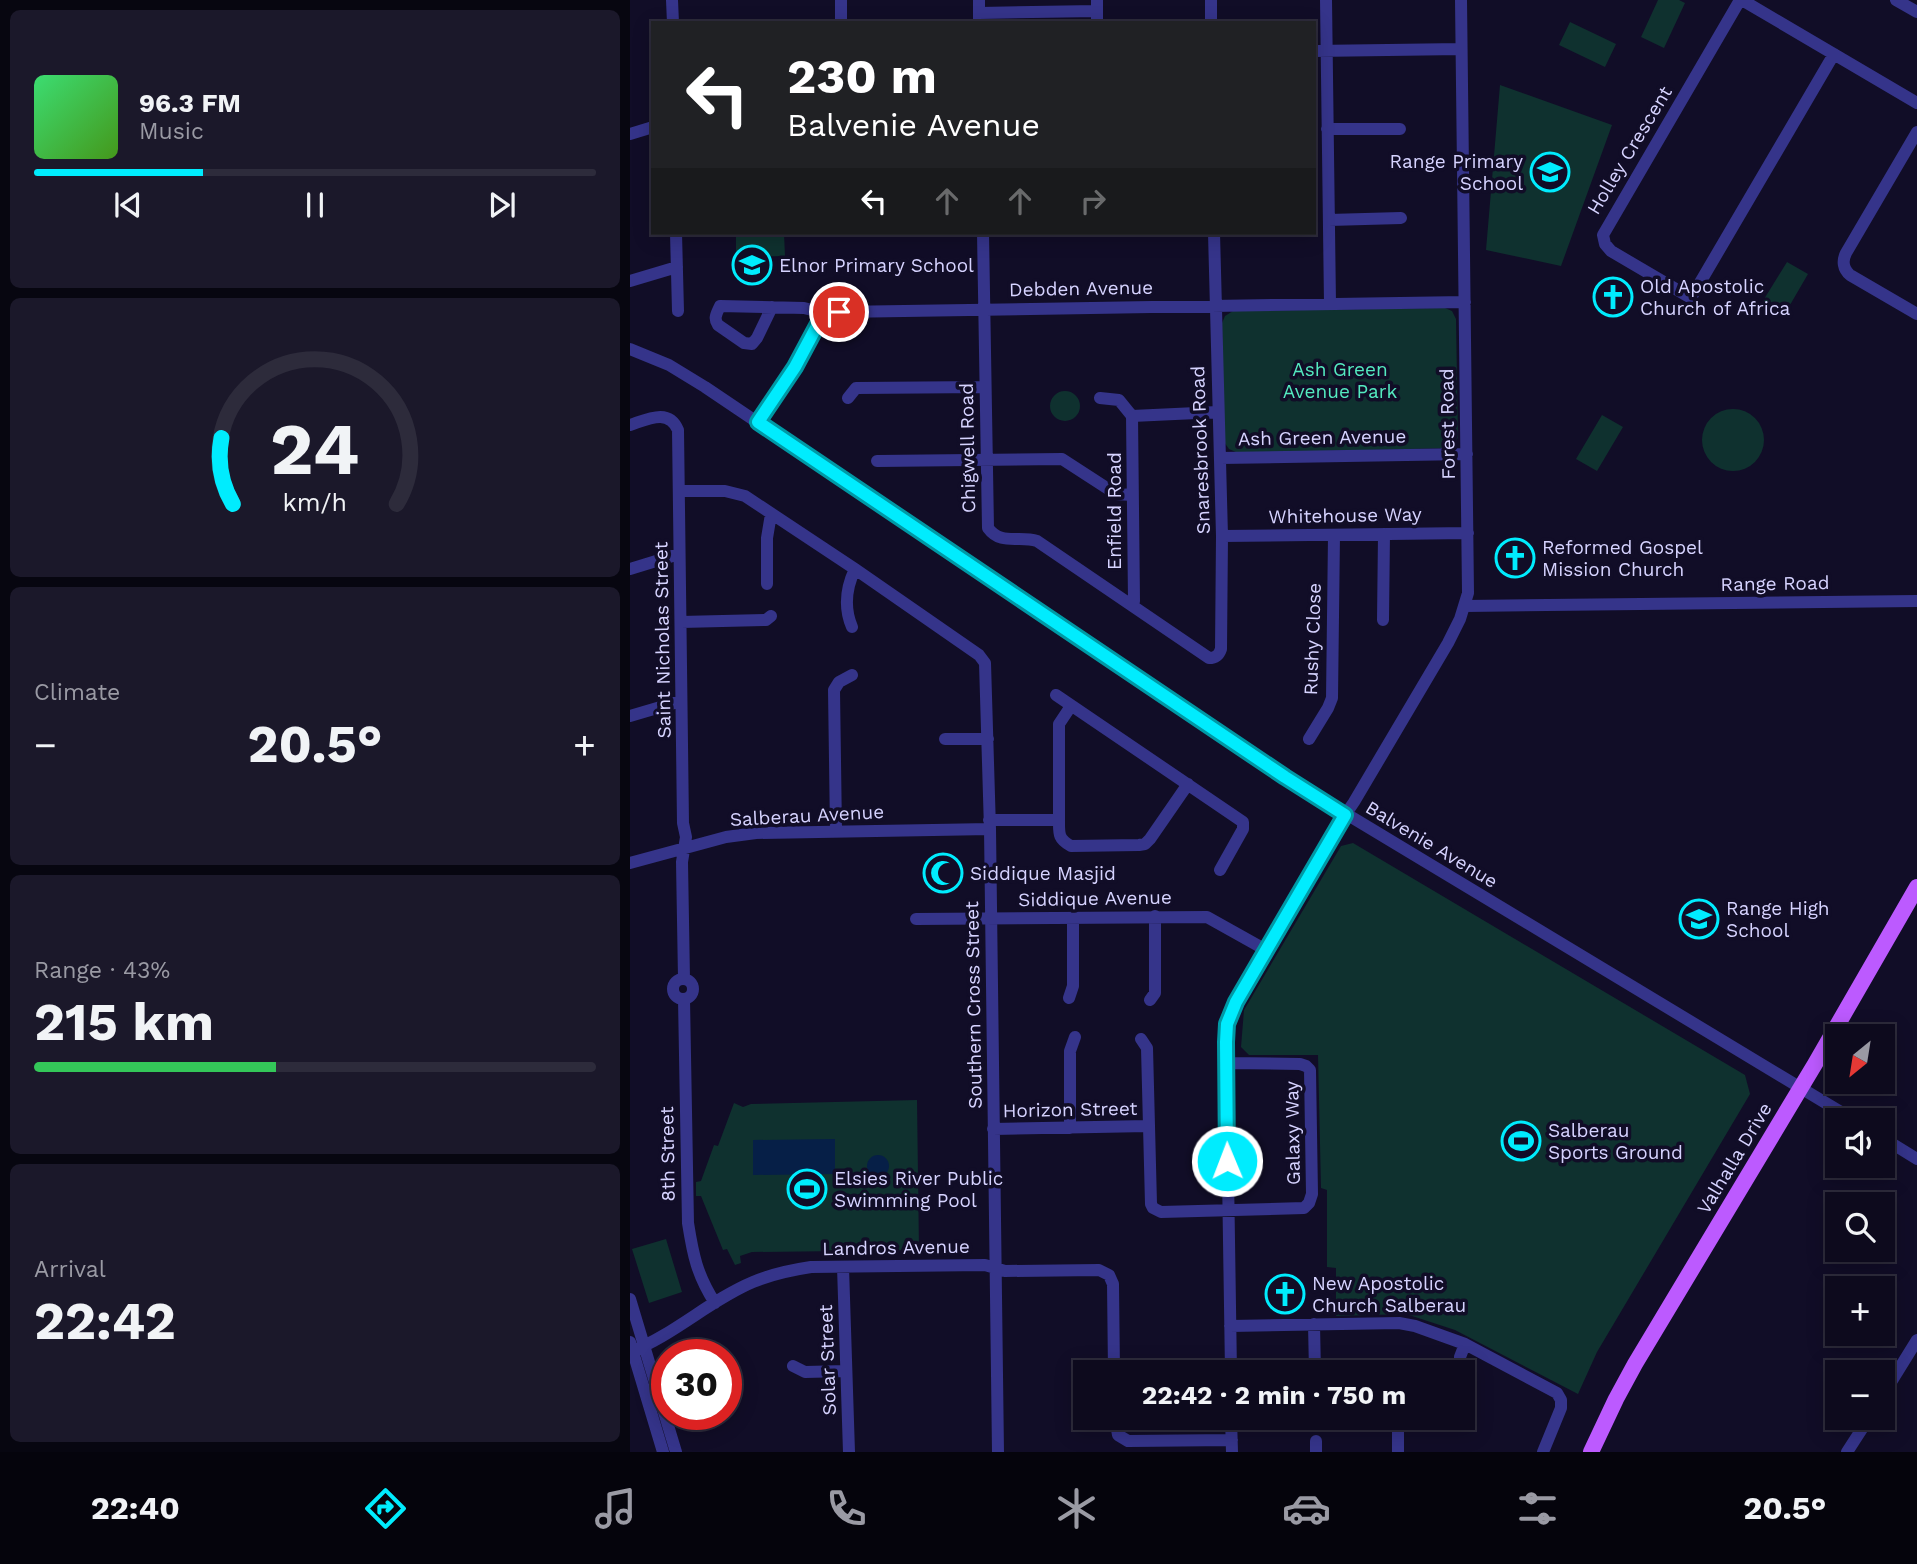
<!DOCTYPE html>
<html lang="en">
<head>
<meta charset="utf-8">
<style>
	body { margin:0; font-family:"Work Sans",sans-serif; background:#1b182a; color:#f1f3f6; height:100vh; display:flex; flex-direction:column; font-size:26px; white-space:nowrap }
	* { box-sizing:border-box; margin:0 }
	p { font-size:23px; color:#9a9aa4 }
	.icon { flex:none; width:38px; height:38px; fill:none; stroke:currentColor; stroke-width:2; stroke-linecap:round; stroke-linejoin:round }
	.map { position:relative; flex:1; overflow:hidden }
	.panel { display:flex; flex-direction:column; gap:10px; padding:10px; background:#070610; width:630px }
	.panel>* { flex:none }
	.guide { position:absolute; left:21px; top:21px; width:665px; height:214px; border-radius:0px; box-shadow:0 4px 18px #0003,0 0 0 2px #2d2b3b; background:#202124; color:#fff; overflow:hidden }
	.needle { width:46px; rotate:210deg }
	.buttons { position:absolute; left:1195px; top:1024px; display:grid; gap:14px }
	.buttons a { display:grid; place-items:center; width:70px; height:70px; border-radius:0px; background:#0d0a1d; box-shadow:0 4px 18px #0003,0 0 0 2px #2d2b3b; font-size:35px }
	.speed { position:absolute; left:21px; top:1339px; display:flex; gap:14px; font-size:35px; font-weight:700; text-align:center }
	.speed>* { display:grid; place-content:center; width:91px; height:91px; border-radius:50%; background:#0d0a1d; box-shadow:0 4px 18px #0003,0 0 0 2px #2d2b3b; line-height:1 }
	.speed .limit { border:10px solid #d22; background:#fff; color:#111 }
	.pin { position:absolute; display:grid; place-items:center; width:60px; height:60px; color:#fff; margin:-30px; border:4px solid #fff; border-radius:50%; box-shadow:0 2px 7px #0007 }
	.me { position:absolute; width:77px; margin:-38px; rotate:359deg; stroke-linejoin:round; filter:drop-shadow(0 0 5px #0008) }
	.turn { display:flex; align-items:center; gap:24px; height:147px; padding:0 21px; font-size:32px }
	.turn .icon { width:91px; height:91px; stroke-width:2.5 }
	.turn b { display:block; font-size:49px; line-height:60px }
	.lanes { display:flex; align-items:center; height:66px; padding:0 21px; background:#0003; justify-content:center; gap:35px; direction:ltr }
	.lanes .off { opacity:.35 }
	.big { font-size:52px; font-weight:700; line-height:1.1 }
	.panel .widget { flex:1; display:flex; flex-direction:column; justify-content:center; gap:10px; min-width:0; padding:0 24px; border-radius:10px; background:#1b182a }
	.panel .dial { align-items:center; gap:0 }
	.dial svg { height:182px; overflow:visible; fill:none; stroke:#2d2b3b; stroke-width:7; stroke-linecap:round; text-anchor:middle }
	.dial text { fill:#f1f3f6; stroke:none }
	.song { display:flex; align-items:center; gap:21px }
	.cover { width:84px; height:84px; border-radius:10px; background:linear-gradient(135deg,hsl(140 70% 55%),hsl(100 70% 35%)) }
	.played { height:7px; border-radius:4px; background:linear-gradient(90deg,#00ecfe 30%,#2d2b3b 30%) }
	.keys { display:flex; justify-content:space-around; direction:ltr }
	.heat { display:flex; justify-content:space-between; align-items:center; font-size:38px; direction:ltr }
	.charge { height:10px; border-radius:5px; background:linear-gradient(90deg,#34c759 43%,#2d2b3b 0) }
	.trip { position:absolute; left:443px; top:1360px; width:402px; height:70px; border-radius:0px; background:#0d0a1d; box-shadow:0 4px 18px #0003,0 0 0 2px #2d2b3b; font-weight:700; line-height:70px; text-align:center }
	.tab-bar { display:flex; height:112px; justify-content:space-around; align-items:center; background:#05040c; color:#9a9aa4 }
	.tab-bar .icon { width:49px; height:49px }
	.tab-bar .on { color:#00ecfe }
	.tab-bar b { font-size:32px; color:#f1f3f6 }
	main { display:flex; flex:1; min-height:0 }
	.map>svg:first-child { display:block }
	.green { fill:#0f312f }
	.water { fill:#061f47 }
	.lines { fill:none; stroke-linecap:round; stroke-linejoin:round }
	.minor { stroke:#35348a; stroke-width:12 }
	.major { stroke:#bc5aff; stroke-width:16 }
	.route-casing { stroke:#0099a5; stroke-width:18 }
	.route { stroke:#00ecfe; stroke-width:12 }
	.labels { text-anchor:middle; stroke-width:7; stroke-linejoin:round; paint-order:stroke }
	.street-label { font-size:19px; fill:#d6d3ff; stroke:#110d27 }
	.poi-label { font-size:19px; fill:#d6d3ff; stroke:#110d27; text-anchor:start }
	.park-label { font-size:19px; fill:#54eac0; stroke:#110d27 }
</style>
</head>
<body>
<main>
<section class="panel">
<div class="widget">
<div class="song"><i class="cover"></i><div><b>96.3 FM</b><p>Music</p></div></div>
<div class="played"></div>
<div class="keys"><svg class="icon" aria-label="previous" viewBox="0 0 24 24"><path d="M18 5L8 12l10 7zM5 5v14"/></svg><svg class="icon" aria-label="pause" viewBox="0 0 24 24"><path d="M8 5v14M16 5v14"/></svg><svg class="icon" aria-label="next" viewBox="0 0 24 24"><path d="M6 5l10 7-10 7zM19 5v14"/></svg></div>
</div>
<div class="widget dial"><svg viewBox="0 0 100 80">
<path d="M14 69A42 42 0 1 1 86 69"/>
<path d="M14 69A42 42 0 0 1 9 40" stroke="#00ecfe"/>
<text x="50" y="56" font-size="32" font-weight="700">24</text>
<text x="50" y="72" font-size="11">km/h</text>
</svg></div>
<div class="widget"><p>Climate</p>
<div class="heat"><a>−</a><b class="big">20.5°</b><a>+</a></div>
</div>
<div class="widget"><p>Range · 43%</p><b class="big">215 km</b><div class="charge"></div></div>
<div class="widget"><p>Arrival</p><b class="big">22:42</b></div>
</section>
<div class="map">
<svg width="1287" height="1452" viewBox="0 0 1287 1452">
	<rect width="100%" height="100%" fill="#110d27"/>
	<!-- green -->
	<path class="green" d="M 1028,0 L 1049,0 L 1055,3 L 1034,48 L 1011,37 Z
		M 940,22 L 986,44 L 975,67 L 929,45 Z
		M 870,85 L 982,125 L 931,266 L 856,250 Z
		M 106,233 L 154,233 L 155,256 L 106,257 Z
		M 1157,262 L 1178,274 L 1153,317 L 1131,304 Z
		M 815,308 L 822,311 L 826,319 L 828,437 L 825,444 L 820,448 L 608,453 L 599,449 L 594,442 L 592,323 L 595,316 L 603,311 Z
		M420 406a15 15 0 1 1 30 0a15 15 0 1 1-30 0Z
		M1072 440a31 31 0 1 1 62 0a31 31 0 1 1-62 0Z
		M 972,415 L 993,427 L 967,471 L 946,459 Z
		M 723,843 L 1115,1075 L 1120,1094 L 967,1352 L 948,1394 L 825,1330 L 776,1314 L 706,1316 L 706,1268 L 697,1267 L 697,1190 L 691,1188 L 688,1055 L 619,1055 L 611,1047 L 614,1010 L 711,846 Z
		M 287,1100 L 289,1250 L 122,1252 L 110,1256 L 111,1263 L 105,1265 L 97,1249 L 93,1250 L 71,1196 L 66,1196 L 66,1182 L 71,1181 L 84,1145 L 88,1146 L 104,1103 L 113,1107 L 121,1104 Z
		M 36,1239 L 52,1292 L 19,1303 L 2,1249 Z"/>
	<!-- water -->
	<path class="water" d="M 205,1139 L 205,1174 L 123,1175 L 123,1140 Z
		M237 1166a11 11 0 1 1 22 0a11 11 0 1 1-22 0Z"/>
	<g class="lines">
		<!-- minor -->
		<path class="minor" d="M 42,0 L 43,23
			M 211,0 L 211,23
			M 349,0 L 349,23
			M 467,0 L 467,23
			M 581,0 L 581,23
			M 696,0 L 700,304
			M 1110,0 L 973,235 L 975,244 L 981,251 L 1061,298 L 1204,54
			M 1112,0 L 1287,103
			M 1266,0 L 1287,12
			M 349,13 L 467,11
			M 684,51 L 831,49
			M 697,129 L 770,129
			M 1287,132 L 1216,253 C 1212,261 1213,269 1220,275 L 1287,314
			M 0,134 L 23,127
			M 699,220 L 771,218
			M 46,233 L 48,311
			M 353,233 L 358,528 C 371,546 389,535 407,541 L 579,658 C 586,658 589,655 591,649 L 592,536 L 584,233
			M 0,281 L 47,267
			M 142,307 L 127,338 L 122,344 L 114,343 L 88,325 C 83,318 87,313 90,306 L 174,308 L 182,310 L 192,319
			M 0,349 L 39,365 L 75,387 L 655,777 L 1224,1120
			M 218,398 L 226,388 L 355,387
			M 470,398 L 489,400 L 502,416 L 504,601 L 501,605
			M 502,416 L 588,412
			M 128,422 L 165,367 L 188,324 L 198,315 L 209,312 L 835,302
			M 0,425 C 18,419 39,408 48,430 L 53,823 L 56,837 L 52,862 L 54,979
			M 590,458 L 837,454
			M 247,461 L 432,459 L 486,494 L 502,495
			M 50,491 L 95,491 L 115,496 L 225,569 L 349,655 L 355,663 L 360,829 L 368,1452
			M 592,536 L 838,533
			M 0,569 L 49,554
			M 137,584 L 137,538 L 141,514
			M 835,606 L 1287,601
			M 753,620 L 754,534
			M 51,622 L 136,620 L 141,616
			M 222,627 C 214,608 216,588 225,569
			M 426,695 L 613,822 L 613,829 L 590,870
			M 0,716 L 51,701
			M 315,739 L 358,739
			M 679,739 L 698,708 L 702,698 L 704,535
			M 359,820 L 429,820 L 429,724 L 441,706
			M 429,820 C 429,834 428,839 441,846 L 509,845 L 515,844 L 520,839 L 558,784
			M 206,831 L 204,690 L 209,682 L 222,675
			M 0,863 L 96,837 L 126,833 L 360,829
			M 286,919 L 577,917 L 636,950
			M43 989a10 10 0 1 1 20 0a10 10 0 1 1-20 0Z
			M 439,998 L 443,986 L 443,917
			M 54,999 L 58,1223 C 63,1255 67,1275 85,1303
			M 520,1000 L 525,993 L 525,916
			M 511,1039 L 517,1048 L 521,1204 L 523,1208 L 531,1212 L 674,1208 L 679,1203 L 682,1194 L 680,1070 L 676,1066 L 670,1064 L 596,1063
			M 440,1128 L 440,1051 L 445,1037
			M 363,1129 L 518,1126
			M 1253,1138 L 1287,1159
			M 213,1267 L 219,1452
			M 0,1299 L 46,1452
			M 684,1324 L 685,1372
			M 600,1326 L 769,1323 L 785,1326 L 835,1344 L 927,1393 L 931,1400 L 931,1408 L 913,1452
			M 0,1342 L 33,1452
			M 0,1352 C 44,1335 80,1300 123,1282 C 142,1274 161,1270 181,1267 L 355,1265 L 375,1271 L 469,1270 L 479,1275 L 483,1284 L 484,1372
			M 163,1366 L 175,1372 L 216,1371
			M 601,1372 L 596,1042 L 597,1024 L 606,1002 L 707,827 L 724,802 L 818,643 L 830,619 L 838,593 L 831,0
			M 830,1372 L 830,1357 L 835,1344
			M 1253,1395 L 1287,1340
			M 485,1418 L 488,1435 L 498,1441 L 602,1440
			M 601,1418 L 602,1452
			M 686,1441 L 686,1452
			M 768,1452 L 768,1430 L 772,1422 L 818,1420 L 825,1418
			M 1217,1452 L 1239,1418"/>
		<!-- major -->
		<path class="major" d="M 961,1452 L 986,1399 L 1005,1364 L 1185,1064 L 1287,887"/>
	</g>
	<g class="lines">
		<defs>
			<path id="route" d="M 209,312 L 198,315 L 188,324 L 165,367 L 128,422 L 655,777 L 715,815 L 606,1002 L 597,1024 L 596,1042 L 597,1161"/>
		</defs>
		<!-- route casing -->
		<use href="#route" class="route-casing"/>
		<!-- route -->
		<use href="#route" class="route"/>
	</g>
	<!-- icons -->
	<defs>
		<symbol id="school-ring" viewBox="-11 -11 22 22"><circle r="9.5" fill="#110d27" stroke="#00ecfe" stroke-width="1.5"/><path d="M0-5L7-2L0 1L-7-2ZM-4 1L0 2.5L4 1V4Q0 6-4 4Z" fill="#00ecfe"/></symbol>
		<symbol id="church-ring" viewBox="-11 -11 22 22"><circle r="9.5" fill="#110d27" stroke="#00ecfe" stroke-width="1.5"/><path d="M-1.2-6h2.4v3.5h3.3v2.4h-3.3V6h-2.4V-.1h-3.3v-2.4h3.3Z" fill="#00ecfe"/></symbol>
		<symbol id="mosque-ring" viewBox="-11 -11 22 22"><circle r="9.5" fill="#110d27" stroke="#00ecfe" stroke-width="1.5"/><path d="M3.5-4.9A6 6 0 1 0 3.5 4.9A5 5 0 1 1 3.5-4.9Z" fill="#00ecfe"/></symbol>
		<symbol id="stadium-ring" viewBox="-11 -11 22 22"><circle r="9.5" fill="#110d27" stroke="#00ecfe" stroke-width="1.5"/><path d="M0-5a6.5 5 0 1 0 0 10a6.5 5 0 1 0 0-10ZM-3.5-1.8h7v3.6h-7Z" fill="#00ecfe"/></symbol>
	</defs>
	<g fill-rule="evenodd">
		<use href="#school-ring" x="898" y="150" width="44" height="44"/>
		<use href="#school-ring" x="100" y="243" width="44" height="44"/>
		<use href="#church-ring" x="961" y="275" width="44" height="44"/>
		<use href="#church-ring" x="863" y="536" width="44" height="44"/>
		<use href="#mosque-ring" x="291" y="851" width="44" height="44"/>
		<use href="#school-ring" x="1047" y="897" width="44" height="44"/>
		<use href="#stadium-ring" x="869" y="1119" width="44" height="44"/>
		<use href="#stadium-ring" x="155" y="1167" width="44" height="44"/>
		<use href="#church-ring" x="633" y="1272" width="44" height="44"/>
	</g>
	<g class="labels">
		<!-- street labels -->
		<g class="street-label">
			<text transform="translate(999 150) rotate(-59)" y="7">Holley Crescent</text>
			<text transform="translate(451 288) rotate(-1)" y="7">Debden Avenue</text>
			<text transform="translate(817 424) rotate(-91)" y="7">Forest Road</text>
			<text transform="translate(692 437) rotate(-1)" y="7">Ash Green Avenue</text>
			<text transform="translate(337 448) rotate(-91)" y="7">Chigwell Road</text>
			<text transform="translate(570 450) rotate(-92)" y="7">Snaresbrook Road</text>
			<text transform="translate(484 511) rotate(-90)" y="7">Enfield Road</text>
			<text transform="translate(715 515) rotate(-1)" y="7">Whitehouse Way</text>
			<text transform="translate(1145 583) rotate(-1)" y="7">Range Road</text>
			<text transform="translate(682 639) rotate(-88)" y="7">Rushy Close</text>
			<text transform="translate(32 640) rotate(-91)" y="7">Saint Nicholas Street</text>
			<text transform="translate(177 815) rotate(-3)" y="7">Salberau Avenue</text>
			<text transform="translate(802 844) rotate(31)" y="7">Balvenie Avenue</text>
			<text transform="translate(465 898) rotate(-1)" y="7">Siddique Avenue</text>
			<text transform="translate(343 1005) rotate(-91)" y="7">Southern Cross Street</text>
			<text transform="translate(440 1109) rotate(-1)" y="7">Horizon Street</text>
			<text transform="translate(662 1133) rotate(-91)" y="7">Galaxy Way</text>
			<text transform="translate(37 1154) rotate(-91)" y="7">8th Street</text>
			<text transform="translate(1104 1158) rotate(-59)" y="7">Valhalla Drive</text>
			<text transform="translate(266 1247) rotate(-1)" y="7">Landros Avenue</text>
			<text transform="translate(197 1360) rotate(-92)" y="7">Solar Street</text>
		</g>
		<!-- poi labels -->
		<g class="poi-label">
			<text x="893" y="168" text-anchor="end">Range Primary<tspan x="893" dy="22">School</tspan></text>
			<text x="149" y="272">Elnor Primary School</text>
			<text x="1010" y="293">Old Apostolic<tspan x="1010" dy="22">Church of Africa</tspan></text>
			<text x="912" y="554">Reformed Gospel<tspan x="912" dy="22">Mission Church</tspan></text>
			<text x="340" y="880">Siddique Masjid</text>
			<text x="1096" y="915">Range High<tspan x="1096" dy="22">School</tspan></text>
			<text x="918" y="1137">Salberau<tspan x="918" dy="22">Sports Ground</tspan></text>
			<text x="204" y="1185">Elsies River Public<tspan x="204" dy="22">Swimming Pool</tspan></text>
			<text x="682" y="1290">New Apostolic<tspan x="682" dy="22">Church Salberau</tspan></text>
		</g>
		<!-- park labels -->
		<g class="park-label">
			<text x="710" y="376">Ash Green<tspan x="710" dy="22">Avenue Park</tspan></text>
		</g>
	</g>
</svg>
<div class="buttons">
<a><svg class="needle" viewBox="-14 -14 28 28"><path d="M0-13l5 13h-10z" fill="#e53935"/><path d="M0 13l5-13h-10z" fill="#9a9aa4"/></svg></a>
<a><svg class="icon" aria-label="sound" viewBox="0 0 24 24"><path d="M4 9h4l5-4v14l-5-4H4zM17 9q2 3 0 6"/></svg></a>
<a><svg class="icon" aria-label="search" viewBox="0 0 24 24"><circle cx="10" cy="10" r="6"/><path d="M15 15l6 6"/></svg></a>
<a>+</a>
<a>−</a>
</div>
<div class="speed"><div class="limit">30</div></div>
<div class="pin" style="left:209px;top:312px;background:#d93025"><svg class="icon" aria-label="arrive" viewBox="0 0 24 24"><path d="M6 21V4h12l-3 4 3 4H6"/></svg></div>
<svg class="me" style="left:597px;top:1161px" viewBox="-20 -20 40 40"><circle r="17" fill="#00ecfe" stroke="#fff" stroke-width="3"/><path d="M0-11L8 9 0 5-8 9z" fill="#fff"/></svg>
<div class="trip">22:42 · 2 min · 750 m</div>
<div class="guide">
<div class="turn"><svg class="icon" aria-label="left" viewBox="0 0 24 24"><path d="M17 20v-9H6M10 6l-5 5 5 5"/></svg><div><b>230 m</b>Balvenie Avenue</div></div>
<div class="lanes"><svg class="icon" aria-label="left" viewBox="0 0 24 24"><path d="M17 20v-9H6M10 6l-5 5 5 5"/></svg><svg class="icon off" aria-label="ahead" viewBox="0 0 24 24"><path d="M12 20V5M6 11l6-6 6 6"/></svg><svg class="icon off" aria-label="ahead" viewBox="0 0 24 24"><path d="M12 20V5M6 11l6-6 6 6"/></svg><svg class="icon off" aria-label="right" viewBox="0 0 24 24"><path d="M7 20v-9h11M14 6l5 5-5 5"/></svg></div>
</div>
</div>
</main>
<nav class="tab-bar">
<b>22:40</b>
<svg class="icon on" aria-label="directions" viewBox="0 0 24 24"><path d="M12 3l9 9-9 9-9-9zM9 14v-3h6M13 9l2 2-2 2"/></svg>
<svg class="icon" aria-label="music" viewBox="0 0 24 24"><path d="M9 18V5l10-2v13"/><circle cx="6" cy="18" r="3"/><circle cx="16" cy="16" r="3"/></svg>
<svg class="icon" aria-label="phone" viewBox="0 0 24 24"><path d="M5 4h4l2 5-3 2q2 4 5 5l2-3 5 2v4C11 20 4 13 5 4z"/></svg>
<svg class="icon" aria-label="climate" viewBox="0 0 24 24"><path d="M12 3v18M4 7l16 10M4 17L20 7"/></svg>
<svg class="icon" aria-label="car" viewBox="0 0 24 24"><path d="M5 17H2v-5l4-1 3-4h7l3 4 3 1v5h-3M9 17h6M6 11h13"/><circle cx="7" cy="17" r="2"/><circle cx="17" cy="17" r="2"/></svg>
<svg class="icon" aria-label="filters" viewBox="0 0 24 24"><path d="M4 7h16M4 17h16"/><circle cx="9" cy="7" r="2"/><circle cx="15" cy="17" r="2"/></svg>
<b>20.5°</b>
</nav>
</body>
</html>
